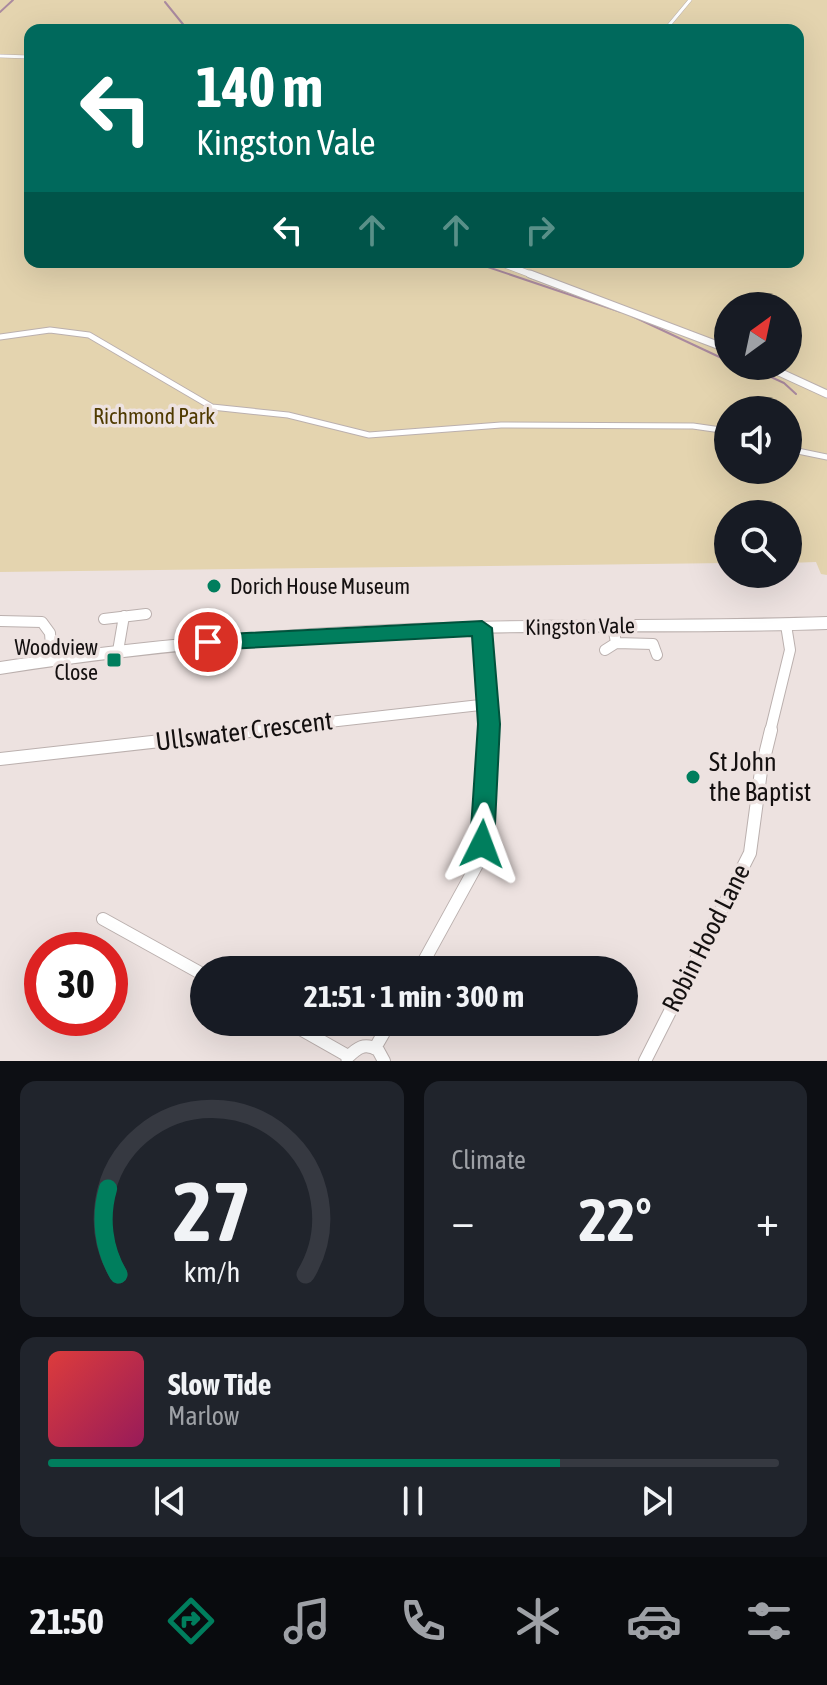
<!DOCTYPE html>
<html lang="en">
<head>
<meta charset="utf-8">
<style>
	body { margin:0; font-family:"Asap Condensed",sans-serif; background:#20242c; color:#f1f3f6; height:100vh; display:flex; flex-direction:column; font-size:30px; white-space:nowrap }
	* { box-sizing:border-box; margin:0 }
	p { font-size:26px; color:#9ea1a6 }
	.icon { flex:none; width:44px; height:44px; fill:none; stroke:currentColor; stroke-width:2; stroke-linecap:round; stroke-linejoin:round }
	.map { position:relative; height:1061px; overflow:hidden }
	.drawer { display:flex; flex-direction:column; gap:20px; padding:20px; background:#0d0f14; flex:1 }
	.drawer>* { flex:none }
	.banner { position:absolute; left:24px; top:24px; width:780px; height:244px; border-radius:16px; box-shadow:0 8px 32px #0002; background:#00695c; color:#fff; overflow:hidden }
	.needle { width:52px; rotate:33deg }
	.tools { position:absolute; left:714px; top:292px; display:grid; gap:16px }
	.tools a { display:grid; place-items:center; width:88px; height:88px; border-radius:50%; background:#171b24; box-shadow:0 8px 32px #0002; font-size:40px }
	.speed { position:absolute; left:24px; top:932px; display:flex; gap:16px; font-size:40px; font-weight:700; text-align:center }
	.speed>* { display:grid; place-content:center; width:104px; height:104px; border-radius:50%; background:#171b24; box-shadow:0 8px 32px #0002; line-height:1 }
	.speed .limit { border:12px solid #d22; background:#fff; color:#111 }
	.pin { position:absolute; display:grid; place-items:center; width:68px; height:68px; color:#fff; margin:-34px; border:4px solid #fff; border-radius:50%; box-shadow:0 2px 8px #0007 }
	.me { position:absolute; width:88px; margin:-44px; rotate:3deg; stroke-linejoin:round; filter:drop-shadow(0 0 6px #0008) }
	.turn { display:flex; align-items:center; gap:28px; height:168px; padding:0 40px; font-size:36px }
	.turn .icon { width:104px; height:104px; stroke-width:2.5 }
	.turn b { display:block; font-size:56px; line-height:68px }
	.lanes { display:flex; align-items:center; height:76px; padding:0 40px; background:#0003; justify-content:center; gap:40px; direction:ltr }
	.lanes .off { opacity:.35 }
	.big { font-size:60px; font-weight:700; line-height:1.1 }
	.drawer .tile { flex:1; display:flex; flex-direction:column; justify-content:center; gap:12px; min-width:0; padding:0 28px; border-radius:16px; background:#20242c }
	.drawer .dial { align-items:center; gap:0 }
	.dial svg { height:208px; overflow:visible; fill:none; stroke:#363941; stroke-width:7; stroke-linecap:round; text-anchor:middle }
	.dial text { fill:#f1f3f6; stroke:none }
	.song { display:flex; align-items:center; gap:24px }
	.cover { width:96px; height:96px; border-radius:12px; background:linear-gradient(135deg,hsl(0 70% 55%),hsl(330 70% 35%)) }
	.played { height:8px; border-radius:4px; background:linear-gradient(90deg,#007e5d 70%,#363941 70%) }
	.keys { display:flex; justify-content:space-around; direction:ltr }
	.heat { display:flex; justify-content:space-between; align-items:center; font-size:44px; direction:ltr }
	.drawer .tiles { flex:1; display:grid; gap:20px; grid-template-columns:1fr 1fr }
	.tile:last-child { grid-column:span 2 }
	.trip { position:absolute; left:190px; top:956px; width:448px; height:80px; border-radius:40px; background:#171b24; box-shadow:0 8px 32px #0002; font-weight:700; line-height:80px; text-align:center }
	.tab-bar { display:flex; height:128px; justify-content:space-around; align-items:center; background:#090b0e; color:#9ea1a6 }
	.tab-bar .icon { width:56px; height:56px }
	.tab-bar .on { color:#007e5d }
	.tab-bar b { font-size:36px; color:#f1f3f6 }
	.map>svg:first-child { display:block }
	.green { fill:#e4d4af; fill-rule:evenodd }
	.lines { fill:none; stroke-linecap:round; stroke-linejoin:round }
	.stream { stroke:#aa8a9f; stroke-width:2 }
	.pedestrian-far1-casing { stroke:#bbb0ae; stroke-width:4 }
	.pedestrian-casing { stroke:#bbb0ae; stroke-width:7 }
	.minor-far3-casing { stroke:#bbb0ae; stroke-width:7 }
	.minor-far2-casing { stroke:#bbb0ae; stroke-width:9 }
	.minor-far1-casing { stroke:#bbb0ae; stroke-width:12 }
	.minor-casing { stroke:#bbb0ae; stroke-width:14 }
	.primary-casing { stroke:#bbb0ae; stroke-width:2 }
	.pedestrian-far1 { stroke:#fff; stroke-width:3 }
	.pedestrian { stroke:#fff; stroke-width:5 }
	.minor-far3 { stroke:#fff; stroke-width:6 }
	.minor-far2 { stroke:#fff; stroke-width:7 }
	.minor-far1 { stroke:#fff; stroke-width:10 }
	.minor { stroke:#fff; stroke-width:12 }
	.primary { fill:#fff; fill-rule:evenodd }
	.route { fill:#007e5d; stroke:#00523c; stroke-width:2 }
	.poi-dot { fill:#007e5d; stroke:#ede2e0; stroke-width:3 }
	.labels { text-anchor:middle; stroke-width:7; stroke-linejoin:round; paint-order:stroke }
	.park-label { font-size:22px; fill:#4f3a00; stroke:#ede2e0 }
	.poi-label { font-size:22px; fill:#141010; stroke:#ede2e0; text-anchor:start }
	.street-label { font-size:22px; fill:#141010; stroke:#ede2e0 }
	.near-street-label { font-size:26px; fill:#141010; stroke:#ede2e0 }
	.near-poi-label { font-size:26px; fill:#141010; stroke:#ede2e0; text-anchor:start }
</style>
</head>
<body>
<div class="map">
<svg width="827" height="1061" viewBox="0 0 827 1061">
	<rect width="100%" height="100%" fill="#ede2e0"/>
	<!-- green -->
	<path class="green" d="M 0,0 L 827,0 L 827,575 L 821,574 L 816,562 L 788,563 L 788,514 L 728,514 L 728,563 L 0,572 ZM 30,30 L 798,30 L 798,262 L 30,262 ZM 728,306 L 788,306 L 788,366 L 728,366 ZM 728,410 L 788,410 L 788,470 L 728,470 Z"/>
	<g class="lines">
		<!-- stream -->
		<path class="stream" d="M 165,2 L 186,28
			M 0,12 L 13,0
			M 473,262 L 621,312
			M 632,316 L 728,361
			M 747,366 L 784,383 L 796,394"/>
		<defs>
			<path id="pedestrian-far1" d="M 665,30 L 690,0
				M 0,56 L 30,57"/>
			<path id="pedestrian" d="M 0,337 L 50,330 L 89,335 L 212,407 L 288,415 L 369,435 L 501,425 L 693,426 L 728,431
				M 788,449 L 827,457"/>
			<path id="minor-far3" d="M 498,262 L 535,276"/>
			<path id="minor-far2" d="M 530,274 L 728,349
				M 766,366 L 827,394"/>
			<path id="minor-far1" d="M 104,619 L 146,614
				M 0,621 L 42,622 L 50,633 L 52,659
				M 613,626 L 616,643 L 653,644 L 657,655
				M 482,628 L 488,732
				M 605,650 L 616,643
				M 118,651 L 124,616
				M 241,732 L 489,704
				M 770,732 L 790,650 L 786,625"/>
			<path id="minor" d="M 0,759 L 259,730
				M 103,919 L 204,975
				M 419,970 L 480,859 L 489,730
				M 288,1022 L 348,1056
				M 375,1048 L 390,1022
				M 347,1058 C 357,1048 364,1042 378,1050 L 384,1061
				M 645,1061 L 750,853 L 761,771 L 771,730"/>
			<path id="primary" d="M 827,617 L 827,629 C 710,633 593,630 476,633 C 316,637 158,649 0,674 L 0,662 C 158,637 316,626 476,622 C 593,619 710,621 827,617 Z"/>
		</defs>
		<!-- pedestrian-far1 casing -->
		<use href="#pedestrian-far1" class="pedestrian-far1-casing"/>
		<!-- pedestrian casing -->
		<use href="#pedestrian" class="pedestrian-casing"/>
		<!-- minor-far3 casing -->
		<use href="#minor-far3" class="minor-far3-casing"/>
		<!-- minor-far2 casing -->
		<use href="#minor-far2" class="minor-far2-casing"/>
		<!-- minor-far1 casing -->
		<use href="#minor-far1" class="minor-far1-casing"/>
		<!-- minor casing -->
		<use href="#minor" class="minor-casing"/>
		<!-- primary casing -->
		<use href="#primary" class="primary-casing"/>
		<!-- pedestrian-far1 -->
		<use href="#pedestrian-far1" class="pedestrian-far1"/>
		<!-- pedestrian -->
		<use href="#pedestrian" class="pedestrian"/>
		<!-- minor-far3 -->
		<use href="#minor-far3" class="minor-far3"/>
		<!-- minor-far2 -->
		<use href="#minor-far2" class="minor-far2"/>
		<!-- minor-far1 -->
		<use href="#minor-far1" class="minor-far1"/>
		<!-- minor -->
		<use href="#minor" class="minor"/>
		<!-- primary -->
		<use href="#primary" class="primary"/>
	</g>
	<!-- route -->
	<path class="route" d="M 482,621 L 492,628 L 500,724 L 494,844 L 491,851 L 482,854 L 473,851 L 470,844 L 478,724 L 472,636 L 208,650 L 198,642 L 208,635 Z"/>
	<!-- markers -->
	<g class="poi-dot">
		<circle cx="214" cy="586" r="8"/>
		<rect x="106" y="652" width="16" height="16" rx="4"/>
		<circle cx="693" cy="777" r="8"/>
	</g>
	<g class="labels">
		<!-- park labels -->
		<g class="park-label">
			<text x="154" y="424">Richmond Park</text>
		</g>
		<!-- poi labels -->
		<g class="poi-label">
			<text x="230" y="594">Dorich House Museum</text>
			<text x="98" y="655" text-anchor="end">Woodview<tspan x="98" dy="25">Close</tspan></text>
		</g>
		<!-- street labels -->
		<g class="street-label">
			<text transform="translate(580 626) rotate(-1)" y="8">Kingston Vale</text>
		</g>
		<!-- near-street labels -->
		<g class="near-street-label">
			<text transform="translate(244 731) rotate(-7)" y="9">Ullswater Crescent</text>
			<text transform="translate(706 938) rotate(-63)" y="9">Robin Hood Lane</text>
		</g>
		<!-- near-poi labels -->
		<g class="near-poi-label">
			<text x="709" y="771">St John<tspan x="709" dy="30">the Baptist</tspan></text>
		</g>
	</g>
</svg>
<div class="tools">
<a><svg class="needle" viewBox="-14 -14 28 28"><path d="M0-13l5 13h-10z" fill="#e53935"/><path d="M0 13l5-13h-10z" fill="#9ea1a6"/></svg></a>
<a><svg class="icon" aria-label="sound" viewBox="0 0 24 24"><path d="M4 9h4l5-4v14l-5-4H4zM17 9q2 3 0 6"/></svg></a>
<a><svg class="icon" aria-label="search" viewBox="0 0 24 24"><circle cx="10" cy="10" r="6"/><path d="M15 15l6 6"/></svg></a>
</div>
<div class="speed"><div class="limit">30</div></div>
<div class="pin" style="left:208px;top:642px;background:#d93025"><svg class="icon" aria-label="arrive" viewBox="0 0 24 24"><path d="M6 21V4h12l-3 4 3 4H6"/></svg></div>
<svg class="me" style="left:482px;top:844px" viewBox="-20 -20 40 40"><path d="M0-17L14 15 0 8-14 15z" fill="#007e5d" stroke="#fff" stroke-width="4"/></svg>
<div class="trip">21:51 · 1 min · 300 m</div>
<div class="banner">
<div class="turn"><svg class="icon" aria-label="left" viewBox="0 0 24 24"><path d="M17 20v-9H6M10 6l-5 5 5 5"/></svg><div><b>140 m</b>Kingston Vale</div></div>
<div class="lanes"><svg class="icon" aria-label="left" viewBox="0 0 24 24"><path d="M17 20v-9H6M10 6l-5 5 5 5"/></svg><svg class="icon off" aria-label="ahead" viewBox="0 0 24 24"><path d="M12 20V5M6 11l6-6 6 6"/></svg><svg class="icon off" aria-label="ahead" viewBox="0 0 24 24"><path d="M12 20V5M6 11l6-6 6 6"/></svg><svg class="icon off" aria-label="right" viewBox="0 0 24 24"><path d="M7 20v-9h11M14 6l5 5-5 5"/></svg></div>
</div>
</div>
<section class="drawer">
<div class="tiles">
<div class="tile dial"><svg viewBox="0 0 100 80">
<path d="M14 69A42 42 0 1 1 86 69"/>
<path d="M14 69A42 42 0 0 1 10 36" stroke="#007e5d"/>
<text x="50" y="56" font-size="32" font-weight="700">27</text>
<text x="50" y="72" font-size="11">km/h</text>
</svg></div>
<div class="tile"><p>Climate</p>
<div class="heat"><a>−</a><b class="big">22°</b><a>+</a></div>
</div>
<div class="tile">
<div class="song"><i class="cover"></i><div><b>Slow Tide</b><p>Marlow</p></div></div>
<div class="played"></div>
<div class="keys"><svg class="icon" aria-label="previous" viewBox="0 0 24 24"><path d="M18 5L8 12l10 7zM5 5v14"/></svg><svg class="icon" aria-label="pause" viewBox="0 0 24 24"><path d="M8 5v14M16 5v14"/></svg><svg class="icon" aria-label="next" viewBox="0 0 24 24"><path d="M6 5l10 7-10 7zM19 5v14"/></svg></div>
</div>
</div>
</section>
<nav class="tab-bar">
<b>21:50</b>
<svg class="icon on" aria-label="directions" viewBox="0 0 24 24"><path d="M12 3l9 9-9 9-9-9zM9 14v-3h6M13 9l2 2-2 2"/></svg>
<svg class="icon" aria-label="music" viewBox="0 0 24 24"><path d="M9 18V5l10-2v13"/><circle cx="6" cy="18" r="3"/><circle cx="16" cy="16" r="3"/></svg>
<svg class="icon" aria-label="phone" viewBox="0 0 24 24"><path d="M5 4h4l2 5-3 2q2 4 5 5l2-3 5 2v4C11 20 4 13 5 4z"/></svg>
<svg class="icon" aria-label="climate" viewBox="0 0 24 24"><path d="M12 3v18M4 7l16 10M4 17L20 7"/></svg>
<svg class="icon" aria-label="car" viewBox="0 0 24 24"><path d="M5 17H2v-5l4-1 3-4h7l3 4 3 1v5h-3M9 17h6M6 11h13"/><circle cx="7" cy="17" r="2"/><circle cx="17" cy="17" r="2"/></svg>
<svg class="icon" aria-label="filters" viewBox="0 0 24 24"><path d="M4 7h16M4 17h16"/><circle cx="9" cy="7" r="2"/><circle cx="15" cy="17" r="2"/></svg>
</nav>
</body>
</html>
